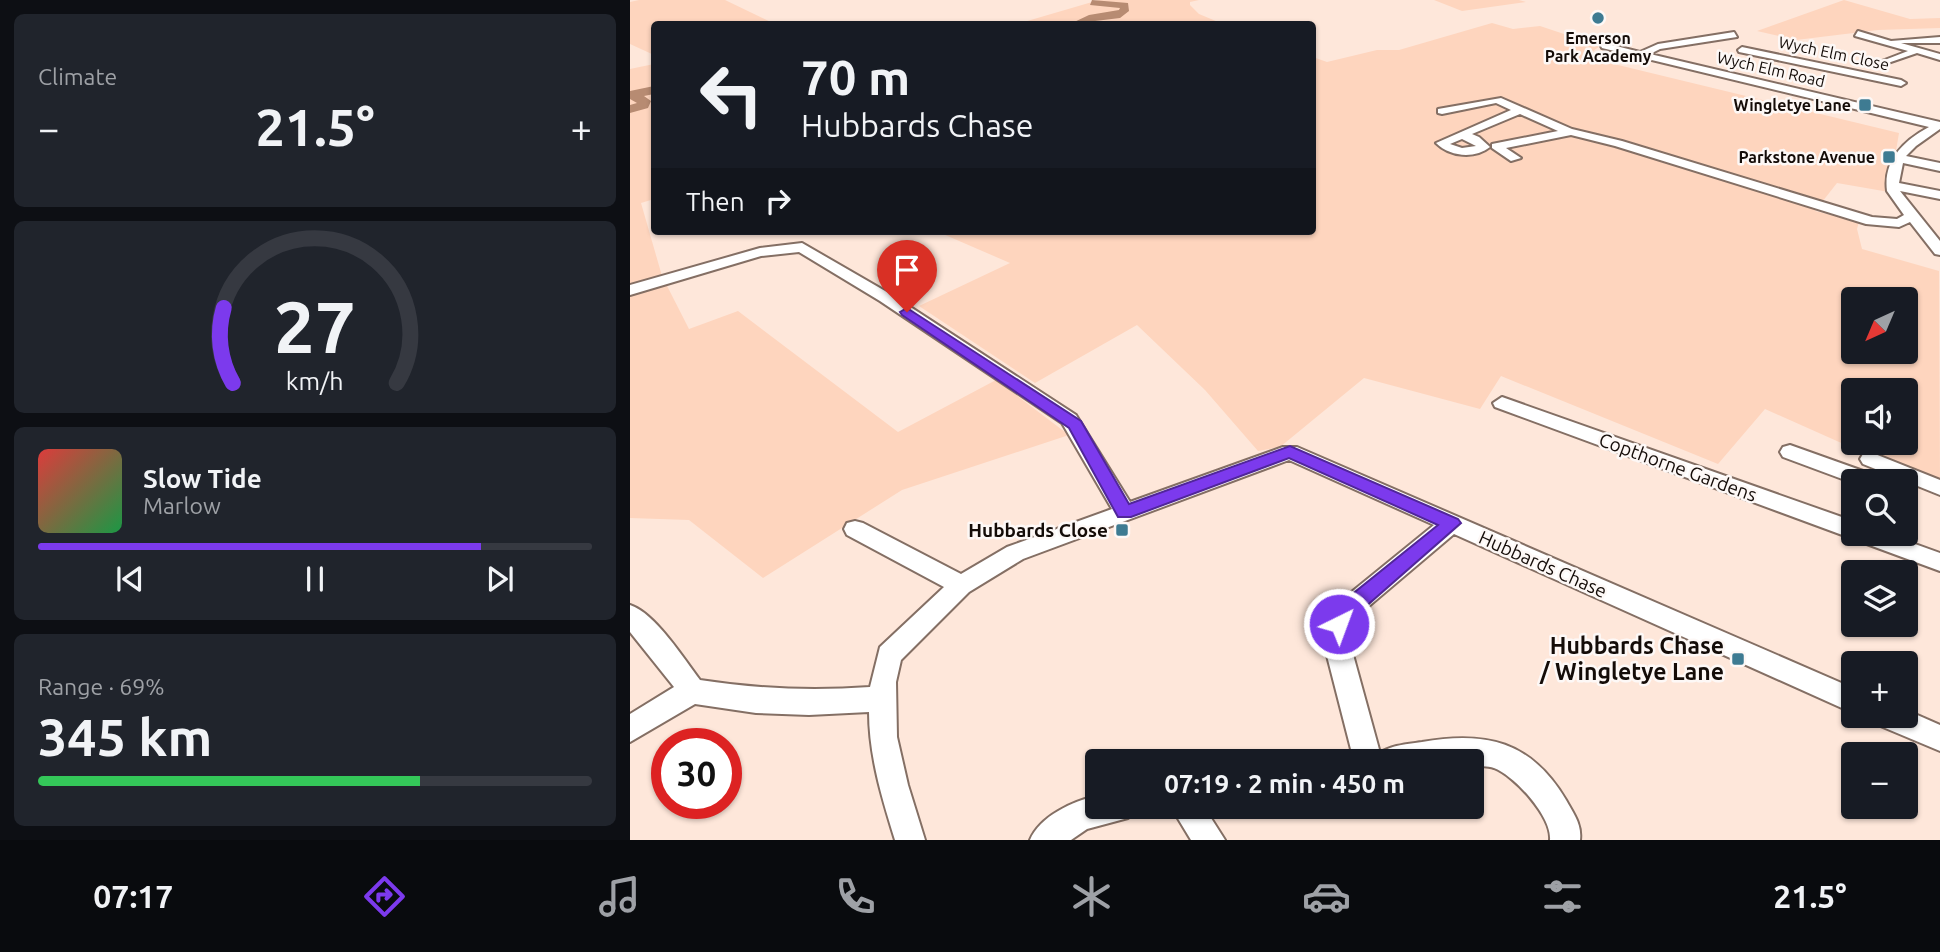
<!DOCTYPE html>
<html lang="en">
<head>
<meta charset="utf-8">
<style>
	body { margin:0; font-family:Ubuntu,sans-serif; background:#20242c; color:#f1f3f6; height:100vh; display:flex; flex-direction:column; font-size:26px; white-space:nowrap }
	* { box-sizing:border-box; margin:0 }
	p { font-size:23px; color:#9ea1a6 }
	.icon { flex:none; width:38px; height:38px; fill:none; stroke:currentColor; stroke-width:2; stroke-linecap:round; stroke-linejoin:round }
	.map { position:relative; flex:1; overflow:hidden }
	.details { display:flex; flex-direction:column; gap:14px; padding:14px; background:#0d0f14; width:630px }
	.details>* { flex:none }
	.banner { position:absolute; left:21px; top:21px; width:665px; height:214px; border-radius:7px; box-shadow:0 2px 5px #0004; background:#171b24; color:#f1f3f6; overflow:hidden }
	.needle { width:46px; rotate:224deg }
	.controls { position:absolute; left:1211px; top:287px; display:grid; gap:14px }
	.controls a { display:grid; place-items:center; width:77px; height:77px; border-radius:7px; background:#171b24; box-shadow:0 2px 5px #0004; font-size:35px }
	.speed { position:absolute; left:21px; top:728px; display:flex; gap:14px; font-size:35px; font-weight:700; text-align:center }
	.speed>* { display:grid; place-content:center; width:91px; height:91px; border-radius:50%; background:#171b24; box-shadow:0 2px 5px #0004; line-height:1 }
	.speed .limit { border:10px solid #d22; background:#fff; color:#111 }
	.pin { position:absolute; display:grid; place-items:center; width:60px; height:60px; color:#fff; margin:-72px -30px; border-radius:50% 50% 50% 0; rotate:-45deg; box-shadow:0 0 7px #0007 }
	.pin .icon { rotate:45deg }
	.me { position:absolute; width:77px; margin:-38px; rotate:42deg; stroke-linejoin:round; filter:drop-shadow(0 0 5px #0008) }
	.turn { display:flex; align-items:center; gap:24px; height:147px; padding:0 35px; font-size:32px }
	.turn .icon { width:91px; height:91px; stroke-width:2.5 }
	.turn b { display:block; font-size:49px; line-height:60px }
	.then { display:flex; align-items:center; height:66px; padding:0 35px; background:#0003; gap:14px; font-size:26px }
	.big { font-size:52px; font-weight:700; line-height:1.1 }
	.details .tile { flex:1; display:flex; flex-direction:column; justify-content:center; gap:10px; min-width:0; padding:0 24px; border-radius:10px; background:#20242c }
	.details .dial { align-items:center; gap:0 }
	.dial svg { height:182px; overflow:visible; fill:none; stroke:#363941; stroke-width:7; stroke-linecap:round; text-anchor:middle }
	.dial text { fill:#f1f3f6; stroke:none }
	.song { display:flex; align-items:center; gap:21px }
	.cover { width:84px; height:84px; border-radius:10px; background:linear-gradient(135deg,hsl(0 70% 55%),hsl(140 70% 35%)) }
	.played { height:7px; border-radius:4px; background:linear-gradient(90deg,#7c3aed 80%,#363941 80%) }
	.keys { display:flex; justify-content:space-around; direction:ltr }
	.heat { display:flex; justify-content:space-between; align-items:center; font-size:38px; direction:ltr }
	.charge { height:10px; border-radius:5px; background:linear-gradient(90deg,#34c759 69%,#363941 0) }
	.trip { position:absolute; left:455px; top:749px; width:399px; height:70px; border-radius:7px; background:#171b24; box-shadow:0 2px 5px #0004; font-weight:700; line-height:70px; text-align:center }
	.tab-bar { display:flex; height:112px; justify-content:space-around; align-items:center; background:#090b0e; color:#9ea1a6 }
	.tab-bar .icon { width:49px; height:49px }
	.tab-bar .active { color:#7c3aed }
	.tab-bar b { font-size:32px; color:#f1f3f6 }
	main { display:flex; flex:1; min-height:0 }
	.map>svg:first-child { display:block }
	.green { fill:#fed5be; fill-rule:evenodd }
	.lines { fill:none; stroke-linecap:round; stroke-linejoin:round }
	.river { fill:#b78b72; fill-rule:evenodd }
	.minor-casing { stroke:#846f64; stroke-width:4 }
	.minor { fill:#fff; fill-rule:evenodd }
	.route { fill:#7c3aed; stroke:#51269a; stroke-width:2 }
	.poi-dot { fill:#3e7b92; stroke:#fdf8f6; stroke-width:2.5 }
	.labels { text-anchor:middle; stroke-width:5; stroke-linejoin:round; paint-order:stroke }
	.far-poi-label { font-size:16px; font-weight:bold; fill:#140c08; stroke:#fdf8f6; text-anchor:end }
	.far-street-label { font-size:16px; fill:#140c08; stroke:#fdf8f6 }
	.street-label { font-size:19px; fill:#140c08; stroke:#fdf8f6 }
	.poi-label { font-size:19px; font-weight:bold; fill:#140c08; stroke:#fdf8f6; text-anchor:end }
	.near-poi-label { font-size:23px; font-weight:bold; fill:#140c08; stroke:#fdf8f6; text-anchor:end }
</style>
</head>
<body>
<main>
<section class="details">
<div class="tile"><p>Climate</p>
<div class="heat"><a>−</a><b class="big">21.5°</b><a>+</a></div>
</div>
<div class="tile dial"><svg viewBox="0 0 100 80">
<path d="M14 69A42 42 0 1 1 86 69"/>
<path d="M14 69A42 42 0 0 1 10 36" stroke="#7c3aed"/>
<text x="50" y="56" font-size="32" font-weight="700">27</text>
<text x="50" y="72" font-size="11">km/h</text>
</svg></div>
<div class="tile">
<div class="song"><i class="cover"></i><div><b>Slow Tide</b><p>Marlow</p></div></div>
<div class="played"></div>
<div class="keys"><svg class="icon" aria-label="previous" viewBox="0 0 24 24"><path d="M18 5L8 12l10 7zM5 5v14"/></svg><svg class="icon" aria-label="pause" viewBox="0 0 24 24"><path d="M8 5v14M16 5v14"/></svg><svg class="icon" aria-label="next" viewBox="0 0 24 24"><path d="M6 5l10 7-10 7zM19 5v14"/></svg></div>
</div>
<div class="tile"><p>Range · 69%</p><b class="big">345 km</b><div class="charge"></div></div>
</section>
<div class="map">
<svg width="1310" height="840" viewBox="0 0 1310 840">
	<rect width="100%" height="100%" fill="#fee7da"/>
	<!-- green -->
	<path class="green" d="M 9,0 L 95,0 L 145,24 L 24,24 L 24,55 L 0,44 L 0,2 Z
		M 469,0 L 569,0 L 560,2 L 560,5 L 569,14 L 593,24 L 387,24 Z
		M 804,0 L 889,0 L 896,2 L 832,11 Z
		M 1214,0 L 1280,19 L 1310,18 L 1310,28 L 1248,30 L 1166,40 L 1127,31 Z
		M 862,23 L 883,29 L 910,26 L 970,46 L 955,57 L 1269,133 L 1259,192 L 1207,183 L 1185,211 L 1229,222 L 1227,229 L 1232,249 L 1309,271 L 1310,487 L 1135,409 L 1088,464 L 871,376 L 850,409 L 734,378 L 650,447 L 628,451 L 575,390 L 507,325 L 405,383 L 289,306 L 380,263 L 306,231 L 682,231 L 683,57 L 697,62 L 747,50 L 769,50 ZM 1223,299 L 1276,299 L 1276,352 L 1223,352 ZM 1223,390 L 1276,390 L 1276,443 L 1223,443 Z
		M 24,64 L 24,199 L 11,203 L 32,276 L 59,329 L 108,311 L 268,432 L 366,380 L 439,435 L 272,490 L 133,578 L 59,520 L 0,518 L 0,69 Z"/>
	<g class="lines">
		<!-- river -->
		<path class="river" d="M 462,0 L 498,3 L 499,11 L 490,18 L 440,24 L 459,15 L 489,10 L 490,8 L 460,5 Z
			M 24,86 L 24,94 L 14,96 L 21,101 L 18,108 L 0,113 L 0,105 L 7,103 L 0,99 L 0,91 Z"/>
		<defs>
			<path id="minor" d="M 1228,31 L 1261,41 L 1310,37 L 1310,43 L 1271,43 L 1310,54 L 1310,60 L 1287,53 L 1252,65 L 1252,61 L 1278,51 L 1225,36 Z
				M 1104,32 L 1107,37 L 1030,49 L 1020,54 L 1310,122 L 1310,129 L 1286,146 L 1276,156 L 1310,163 L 1310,171 L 1273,163 L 1269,183 L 1310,191 L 1310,199 L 1270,191 L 1310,241 L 1310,255 L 1305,254 L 1280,222 L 1269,227 L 1236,224 L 985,146 L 941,135 L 876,148 L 891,158 L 881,161 L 862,148 L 862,144 L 928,131 L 890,114 L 842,134 L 849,137 L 860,147 C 845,159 820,157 806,143 L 881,110 L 866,103 L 812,114 L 808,113 L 808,109 L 871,98 L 942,129 L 992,141 L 1242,217 L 1267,219 L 1274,215 L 1257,191 C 1253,161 1273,141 1299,127 L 972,48 L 967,38 L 974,36 L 978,44 L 1010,52 L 1028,44 ZM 832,139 L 846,146 L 832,148 L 820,144 Z
				M 1112,47 L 1271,80 L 1276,83 L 1271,86 L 1109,52 L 1108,50 Z
				M 172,243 L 262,295 L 446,415 L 500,502 L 653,447 L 667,447 L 1223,688 L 1223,713 L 824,534 L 726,617 L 719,640 L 750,753 C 761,745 778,744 792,742 C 856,731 901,741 936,800 C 943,813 952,824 950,840 L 920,840 C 922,817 885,776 864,768 C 858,766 848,766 842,765 L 842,761 L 724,761 L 693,640 L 697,624 L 708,603 L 804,525 L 659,460 L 393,559 L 339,592 L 271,660 L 266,682 L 267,737 L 278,785 L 295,840 L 265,840 C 252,798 239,756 239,712 L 179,715 L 126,713 L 65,704 L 0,742 L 0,714 L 44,687 L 0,632 L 0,605 C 25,613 54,659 70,680 C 127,689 182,691 240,687 L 250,647 L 314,587 L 217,535 L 214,529 L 217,523 L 225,521 L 233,523 L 331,574 L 377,547 L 482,509 L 432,423 L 250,301 L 169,252 L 131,256 L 0,295 L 0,285 L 130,248 Z
				M 872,397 L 1223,521 L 1223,534 L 1257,534 L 1310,553 L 1310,571 L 865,407 L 863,403 Z
				M 1160,445 L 1247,476 L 1250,481 L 1223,483 L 1153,457 L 1150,452 L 1153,447 Z
				M 1240,452 L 1310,480 L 1310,495 L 1233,464 L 1230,459 L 1233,454 Z
				M 1276,710 L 1310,725 L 1310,751 L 1248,725 L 1244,716 L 1276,716 Z
				M 467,796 L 467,807 L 502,807 L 498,818 L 457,829 L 441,840 L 400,840 C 410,816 443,801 467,796 Z
				M 541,807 L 574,807 L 595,840 L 561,840 Z"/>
		</defs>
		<!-- minor casing -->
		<use href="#minor" class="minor-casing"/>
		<!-- minor -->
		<use href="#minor" class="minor"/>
	</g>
	<!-- route -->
	<path class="route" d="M 277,308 L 451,421 L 499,504 L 660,446 L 828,519 L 831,523 L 725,616 C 718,626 715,634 701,630 L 698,624 L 710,604 L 808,525 L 659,458 L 501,517 L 488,517 L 439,428 L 272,315 L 270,312 Z"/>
	<!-- markers -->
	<g class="poi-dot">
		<circle cx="968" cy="18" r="7"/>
		<rect x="1228" y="98" width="14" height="14" rx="3.5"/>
		<rect x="1252" y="150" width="14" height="14" rx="3.5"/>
		<rect x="485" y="523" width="14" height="14" rx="3.5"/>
		<rect x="1101" y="652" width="14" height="14" rx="3.5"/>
	</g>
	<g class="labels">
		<!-- far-poi labels -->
		<g class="far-poi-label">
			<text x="968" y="44" text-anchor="middle">Emerson<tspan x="968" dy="18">Park Academy</tspan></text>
			<text x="1221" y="111">Wingletye Lane</text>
			<text x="1245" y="163">Parkstone Avenue</text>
		</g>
		<!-- far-street labels -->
		<g class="far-street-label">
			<text transform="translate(1204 53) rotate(12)" y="6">Wych Elm Close</text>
			<text transform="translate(1141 69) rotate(13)" y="6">Wych Elm Road</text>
		</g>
		<!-- street labels -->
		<g class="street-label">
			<text transform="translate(1048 467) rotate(20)" y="7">Copthorne Gardens</text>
			<text transform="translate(913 564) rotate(24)" y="7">Hubbards Chase</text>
		</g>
		<!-- poi labels -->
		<g class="poi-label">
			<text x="478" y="537">Hubbards Close</text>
		</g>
		<!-- near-poi labels -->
		<g class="near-poi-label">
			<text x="1094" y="654">Hubbards Chase<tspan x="1094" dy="26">/ Wingletye Lane</tspan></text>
		</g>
	</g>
</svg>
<div class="controls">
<a><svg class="needle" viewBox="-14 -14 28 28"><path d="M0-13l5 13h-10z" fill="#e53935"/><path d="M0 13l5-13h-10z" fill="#9ea1a6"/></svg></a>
<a><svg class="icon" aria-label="sound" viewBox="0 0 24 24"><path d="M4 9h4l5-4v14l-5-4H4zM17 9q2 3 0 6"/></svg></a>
<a><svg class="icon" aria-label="search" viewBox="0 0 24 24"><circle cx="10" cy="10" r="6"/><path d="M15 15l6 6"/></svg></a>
<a><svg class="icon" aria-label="layers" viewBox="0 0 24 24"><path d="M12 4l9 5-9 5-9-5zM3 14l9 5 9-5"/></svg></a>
<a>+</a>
<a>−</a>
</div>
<div class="speed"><div class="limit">30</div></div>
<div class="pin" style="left:277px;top:312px;background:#d93025"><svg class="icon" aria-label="arrive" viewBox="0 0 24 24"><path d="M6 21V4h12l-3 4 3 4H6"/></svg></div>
<svg class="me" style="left:709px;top:624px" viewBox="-20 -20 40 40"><circle r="17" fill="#7c3aed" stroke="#fff" stroke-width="3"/><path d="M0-11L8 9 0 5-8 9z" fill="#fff"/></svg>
<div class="trip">07:19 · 2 min · 450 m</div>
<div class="banner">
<div class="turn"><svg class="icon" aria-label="left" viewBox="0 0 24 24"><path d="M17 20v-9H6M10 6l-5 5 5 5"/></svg><div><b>70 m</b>Hubbards Chase</div></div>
<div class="then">Then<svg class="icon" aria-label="right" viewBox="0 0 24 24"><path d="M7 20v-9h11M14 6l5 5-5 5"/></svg></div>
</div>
</div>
</main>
<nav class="tab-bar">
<b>07:17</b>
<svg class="icon active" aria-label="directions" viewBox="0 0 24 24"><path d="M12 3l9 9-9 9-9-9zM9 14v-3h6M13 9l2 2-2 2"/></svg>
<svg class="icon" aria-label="music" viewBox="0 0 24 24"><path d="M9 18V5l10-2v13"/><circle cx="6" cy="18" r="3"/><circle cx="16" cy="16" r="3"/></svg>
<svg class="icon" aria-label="phone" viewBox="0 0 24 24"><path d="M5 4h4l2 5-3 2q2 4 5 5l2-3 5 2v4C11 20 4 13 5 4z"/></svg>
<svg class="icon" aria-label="climate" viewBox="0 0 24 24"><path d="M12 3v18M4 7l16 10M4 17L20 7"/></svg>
<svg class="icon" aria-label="car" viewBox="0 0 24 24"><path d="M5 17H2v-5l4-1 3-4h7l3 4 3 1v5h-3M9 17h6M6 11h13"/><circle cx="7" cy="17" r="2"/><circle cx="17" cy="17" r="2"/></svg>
<svg class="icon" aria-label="filters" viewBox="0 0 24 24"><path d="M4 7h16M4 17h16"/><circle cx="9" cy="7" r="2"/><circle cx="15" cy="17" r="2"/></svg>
<b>21.5°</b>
</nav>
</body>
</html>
